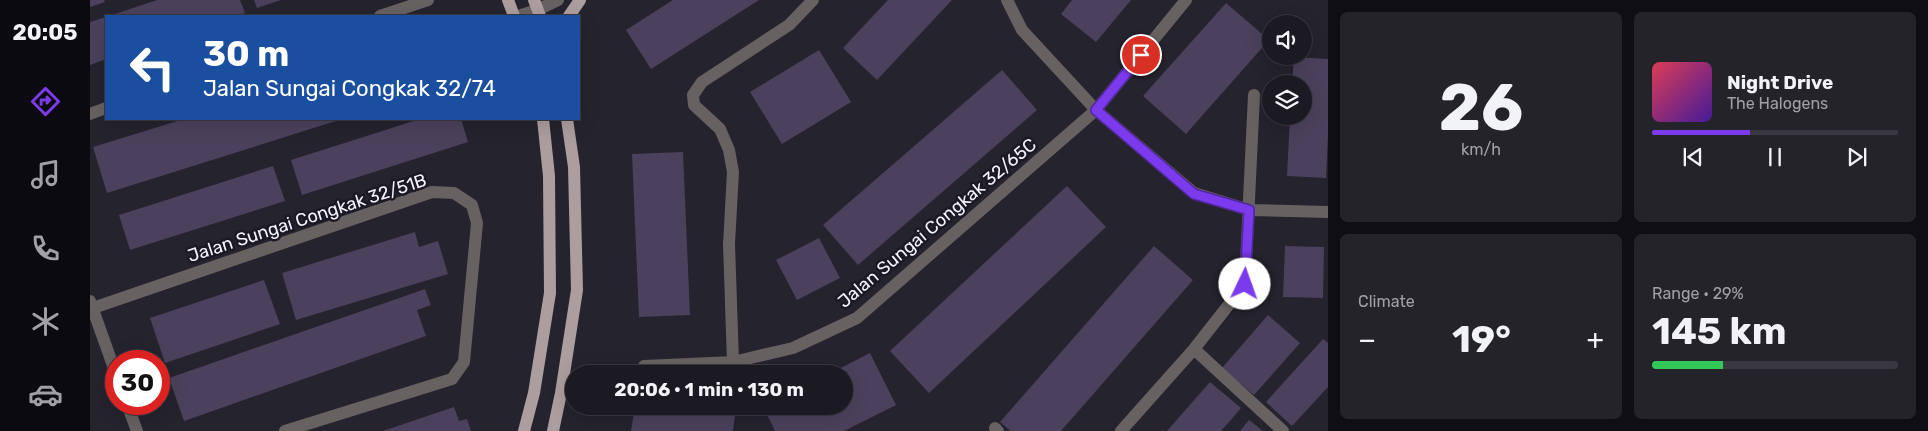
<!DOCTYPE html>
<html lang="en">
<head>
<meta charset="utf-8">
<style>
	body { margin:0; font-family:Rubik,sans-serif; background:#24232a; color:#f1f3f6; height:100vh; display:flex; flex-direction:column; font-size:19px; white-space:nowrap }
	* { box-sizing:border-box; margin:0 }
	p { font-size:16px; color:#a0a1a5 }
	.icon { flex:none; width:28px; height:28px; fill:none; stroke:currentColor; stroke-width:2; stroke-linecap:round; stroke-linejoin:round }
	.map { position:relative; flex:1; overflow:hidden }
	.drawer { display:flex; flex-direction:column; gap:12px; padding:12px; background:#0f0e13; width:600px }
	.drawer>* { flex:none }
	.top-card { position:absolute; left:15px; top:15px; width:475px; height:105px; border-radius:0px; box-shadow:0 5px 20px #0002,0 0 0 1px #393840; background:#1a4fa0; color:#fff; overflow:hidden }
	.fabs { position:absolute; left:1172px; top:15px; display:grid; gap:10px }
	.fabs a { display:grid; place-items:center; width:50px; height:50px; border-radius:50%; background:#1b1a22; box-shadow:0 5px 20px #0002,0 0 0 1px #393840; font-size:25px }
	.speed { position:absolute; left:15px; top:350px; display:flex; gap:10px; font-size:25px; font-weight:700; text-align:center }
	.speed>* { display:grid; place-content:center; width:65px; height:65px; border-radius:50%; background:#1b1a22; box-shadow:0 5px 20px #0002,0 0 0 1px #393840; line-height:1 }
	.speed .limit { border:8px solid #d22; background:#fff; color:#111 }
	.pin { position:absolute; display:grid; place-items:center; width:42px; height:42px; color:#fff; margin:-21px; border:2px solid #fff; border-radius:50%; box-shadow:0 1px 5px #0007 }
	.me { position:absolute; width:55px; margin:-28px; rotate:3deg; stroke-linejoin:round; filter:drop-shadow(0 0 4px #0008) }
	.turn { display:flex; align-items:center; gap:18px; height:105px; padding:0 15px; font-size:22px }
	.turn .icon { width:65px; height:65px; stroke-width:2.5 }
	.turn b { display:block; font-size:35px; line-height:42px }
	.big { font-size:38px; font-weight:700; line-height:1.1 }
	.drawer .card { flex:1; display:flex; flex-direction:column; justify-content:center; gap:8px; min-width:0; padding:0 18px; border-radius:8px; background:#24232a }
	.drawer .dial { align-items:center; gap:0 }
	.dial b { font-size:65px; line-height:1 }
	.song { display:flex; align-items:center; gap:15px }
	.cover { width:60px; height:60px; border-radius:8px; background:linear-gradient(135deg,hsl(350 70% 55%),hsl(260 70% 35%)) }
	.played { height:5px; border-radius:2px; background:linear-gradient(90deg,#7c3aed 40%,#393840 40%) }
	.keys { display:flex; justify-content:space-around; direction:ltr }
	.heat { display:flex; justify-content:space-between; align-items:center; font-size:28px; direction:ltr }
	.charge { height:8px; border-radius:4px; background:linear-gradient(90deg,#34c759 29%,#393840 0) }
	.drawer .tiles { flex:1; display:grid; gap:12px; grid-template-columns:repeat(2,1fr) }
	.trip { position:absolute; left:475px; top:365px; width:288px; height:50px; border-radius:25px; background:#1b1a22; box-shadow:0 5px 20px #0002,0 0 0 1px #393840; font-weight:700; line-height:50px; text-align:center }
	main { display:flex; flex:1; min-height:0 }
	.tab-bar { display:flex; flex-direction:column; width:90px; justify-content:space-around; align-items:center; background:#0b0a0e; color:#a0a1a5 }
	.tab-bar .icon { width:35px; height:35px }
	.tab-bar .active { color:#7c3aed }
	.tab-bar b { font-size:22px; color:#f1f3f6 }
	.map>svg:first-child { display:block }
	.building { fill:#4b415c }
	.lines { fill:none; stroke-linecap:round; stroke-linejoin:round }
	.minor { stroke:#686161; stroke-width:12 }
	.major { stroke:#ac9d9e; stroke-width:12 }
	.route-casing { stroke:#51269a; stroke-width:12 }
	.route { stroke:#7c3aed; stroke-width:9 }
	.labels { text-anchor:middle; stroke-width:5; stroke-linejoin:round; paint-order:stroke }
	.street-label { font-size:18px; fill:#f4f3fb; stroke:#1a1924 }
</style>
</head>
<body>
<main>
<nav class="tab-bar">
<b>20:05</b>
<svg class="icon active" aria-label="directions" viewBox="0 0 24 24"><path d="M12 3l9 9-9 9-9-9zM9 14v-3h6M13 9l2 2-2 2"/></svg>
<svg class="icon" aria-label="music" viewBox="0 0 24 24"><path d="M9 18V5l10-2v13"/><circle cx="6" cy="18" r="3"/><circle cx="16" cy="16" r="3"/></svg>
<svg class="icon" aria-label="phone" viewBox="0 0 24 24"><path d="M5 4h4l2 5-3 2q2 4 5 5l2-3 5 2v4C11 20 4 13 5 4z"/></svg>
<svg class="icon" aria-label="climate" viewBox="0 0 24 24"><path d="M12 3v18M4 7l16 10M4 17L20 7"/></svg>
<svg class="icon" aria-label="car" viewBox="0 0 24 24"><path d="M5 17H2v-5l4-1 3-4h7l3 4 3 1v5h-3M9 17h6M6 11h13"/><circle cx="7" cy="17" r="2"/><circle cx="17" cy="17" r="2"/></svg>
</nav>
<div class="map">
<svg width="1238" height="431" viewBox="0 0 1238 431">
	<rect width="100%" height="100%" fill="#24232e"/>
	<!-- building -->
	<path class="building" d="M 0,0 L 14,0 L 15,2 L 0,7 Z
		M 67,0 L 150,0 L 155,13 L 146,16 L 19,16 Z
		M 164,0 L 191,0 L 167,8 Z
		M 583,0 L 669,0 L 561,69 L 536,30 Z
		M 798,0 L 862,0 L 787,80 L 753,48 Z
		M 982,0 L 1041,0 L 1006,42 L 971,14 Z
		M 1136,3 L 1179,40 L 1096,134 L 1053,96 Z
		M 16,17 L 16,59 L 0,65 L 0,22 Z
		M 729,50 L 761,102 L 692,144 L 660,92 Z
		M 1204,57 L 1238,59 L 1238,136 L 1236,178 L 1197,176 L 1200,116 L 1214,116 L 1214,84 L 1202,84 Z
		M 912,70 L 947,110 L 768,265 L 733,225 Z
		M 94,119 L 245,119 L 246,121 L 17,193 L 3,147 Z
		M 330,119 L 371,119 L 378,142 L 212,195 L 201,160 Z
		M 593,152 L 600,315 L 549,317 L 542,154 Z
		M 183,166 L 195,201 L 40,250 L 29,215 Z
		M 977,186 L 1016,227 L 839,393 L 800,351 Z
		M 325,232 L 329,247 L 348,241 L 358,274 L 206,320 L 192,273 Z
		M 729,238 L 750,278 L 707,300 L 686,260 Z
		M 1064,246 L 1103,280 L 971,431 L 921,431 L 910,422 Z
		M 1195,246 L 1234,247 L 1233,298 L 1193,297 Z
		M 174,280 L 190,324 L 75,363 L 60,318 Z
		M 335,289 L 341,305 L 327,310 L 336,336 L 94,421 L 79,378 Z
		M 1178,315 L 1210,343 L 1164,395 L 1132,368 Z
		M 1233,339 L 1238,343 L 1238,387 L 1202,426 L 1176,402 Z
		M 780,353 L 806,405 L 754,431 L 685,431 L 673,406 L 754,406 L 754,374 L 739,374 Z
		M 1120,382 L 1151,408 L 1140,421 L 1131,431 L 1077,431 Z
		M 545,406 L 572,406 L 645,415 L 643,431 L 541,431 Z
		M 364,407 L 369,421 L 377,419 L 381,431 L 293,431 Z
		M 1159,420 L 1173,431 L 1150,431 Z"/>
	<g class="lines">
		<!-- minor -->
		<path class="minor" d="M 917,0 L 932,30 L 1006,110 L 1104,193 L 1159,210 L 1238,212
			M 290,16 L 338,0
			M 428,16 L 447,10 L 468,0
			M 0,114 L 16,108
			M 0,301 L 26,374
			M 3,308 L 342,192 L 364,193 L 382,205 L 387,223 L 374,362 L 362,379 L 195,431
			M 1104,349 L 1193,431
			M 643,362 L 639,244 L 643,172 L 639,150 L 630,129 L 604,105 L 603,95 L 612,82 L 699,25 L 723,0
			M 554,366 L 643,362 L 703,348 L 767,318 L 1006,110 L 1096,0
			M 37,404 L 47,431
			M 905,428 L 908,431
			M 1031,431 L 1104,349 L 1155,284 L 1164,95"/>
		<!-- major -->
		<path class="major" d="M 418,0 L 424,16
			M 444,0 L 450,16
			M 479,16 L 490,0
			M 434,431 L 444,393 L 460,293 L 459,176 L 453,119
			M 463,431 L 471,393 L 487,290 L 484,167 L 477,119"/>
	</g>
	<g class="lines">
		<defs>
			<path id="route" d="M 1051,55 L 1006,110 L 1104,194 L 1159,210 L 1155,284"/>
		</defs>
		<!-- route casing -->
		<use href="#route" class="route-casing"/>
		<!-- route -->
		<use href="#route" class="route"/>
	</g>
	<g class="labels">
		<!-- street labels -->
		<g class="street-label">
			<text transform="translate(217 218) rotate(-18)" y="6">Jalan Sungai Congkak 32/51B</text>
			<text transform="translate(847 223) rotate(-40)" y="6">Jalan Sungai Congkak 32/65C</text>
		</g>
	</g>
</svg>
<div class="fabs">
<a><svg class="icon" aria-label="sound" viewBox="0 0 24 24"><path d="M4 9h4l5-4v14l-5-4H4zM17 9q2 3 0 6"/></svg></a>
<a><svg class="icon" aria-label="layers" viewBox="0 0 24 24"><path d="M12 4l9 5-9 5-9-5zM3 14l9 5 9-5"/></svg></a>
</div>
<div class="speed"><div class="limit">30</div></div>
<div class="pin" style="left:1051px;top:55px;background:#d93025"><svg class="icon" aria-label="arrive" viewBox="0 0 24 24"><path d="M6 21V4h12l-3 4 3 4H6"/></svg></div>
<svg class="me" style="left:1155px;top:284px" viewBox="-20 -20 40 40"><circle r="19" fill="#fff"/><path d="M0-13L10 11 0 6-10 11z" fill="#7c3aed"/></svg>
<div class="trip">20:06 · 1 min · 130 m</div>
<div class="top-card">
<div class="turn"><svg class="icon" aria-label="left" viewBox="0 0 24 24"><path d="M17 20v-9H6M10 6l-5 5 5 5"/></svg><div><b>30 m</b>Jalan Sungai Congkak 32/74</div></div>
</div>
</div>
<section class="drawer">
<div class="tiles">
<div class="card dial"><b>26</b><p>km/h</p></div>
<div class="card">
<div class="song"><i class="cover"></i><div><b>Night Drive</b><p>The Halogens</p></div></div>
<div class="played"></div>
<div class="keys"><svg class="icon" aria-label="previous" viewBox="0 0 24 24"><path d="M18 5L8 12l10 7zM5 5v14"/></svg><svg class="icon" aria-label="pause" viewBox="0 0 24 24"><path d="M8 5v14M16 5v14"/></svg><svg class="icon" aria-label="next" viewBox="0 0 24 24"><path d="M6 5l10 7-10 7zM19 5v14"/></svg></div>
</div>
<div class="card"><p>Climate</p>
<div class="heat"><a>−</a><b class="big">19°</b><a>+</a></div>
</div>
<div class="card"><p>Range · 29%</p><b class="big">145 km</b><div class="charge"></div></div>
</div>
</section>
</main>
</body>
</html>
